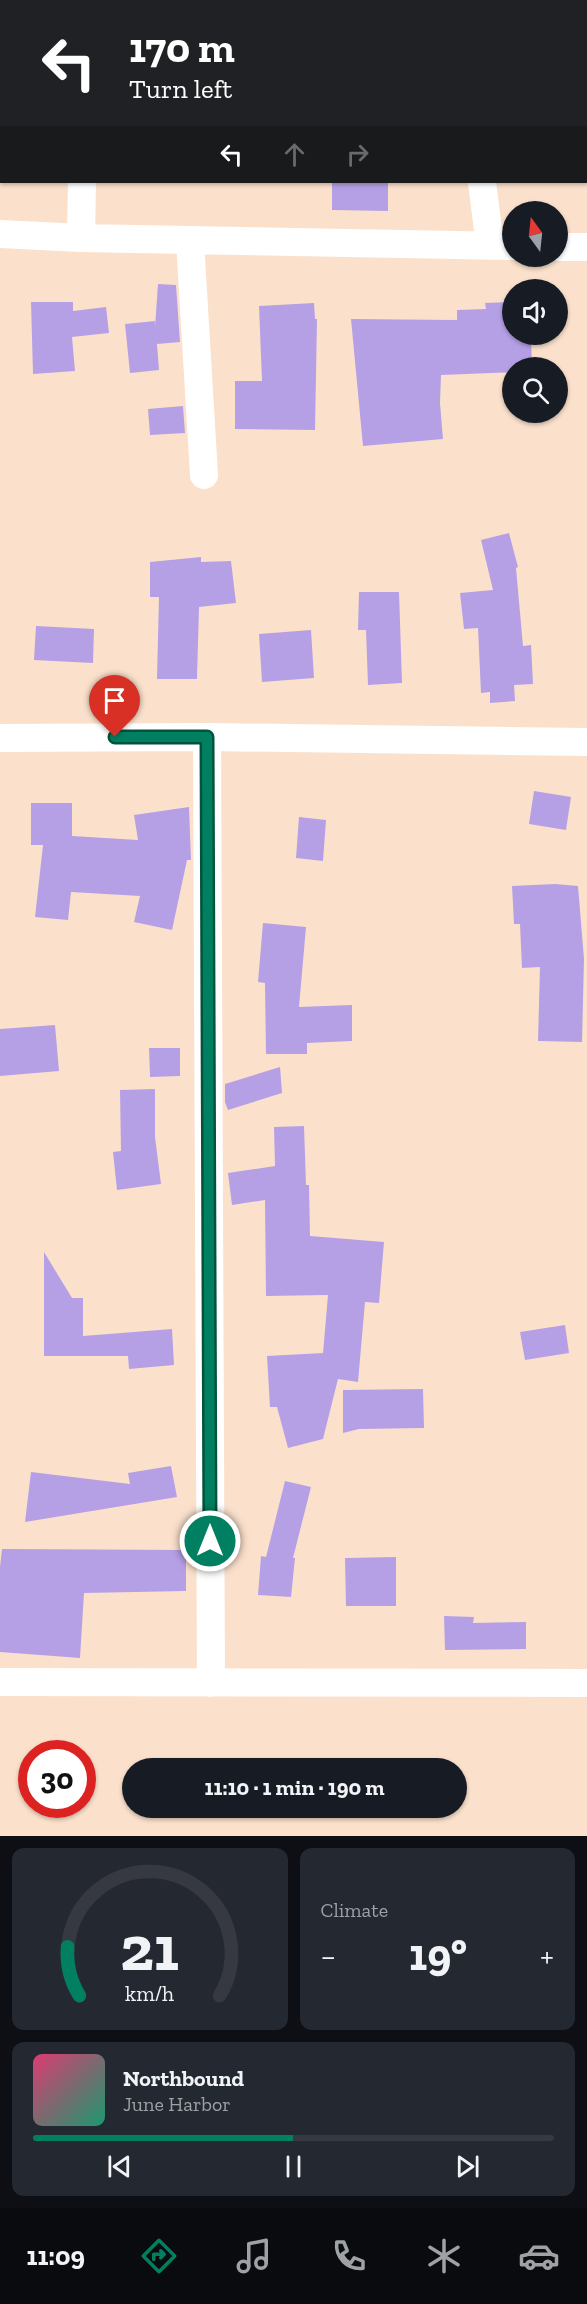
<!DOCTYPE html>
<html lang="en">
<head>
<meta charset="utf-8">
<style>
	body { margin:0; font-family:"Zilla Slab",serif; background:#242831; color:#f1f3f6; height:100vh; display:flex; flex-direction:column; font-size:22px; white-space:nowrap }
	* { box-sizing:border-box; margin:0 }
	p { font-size:20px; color:#9ea1a6 }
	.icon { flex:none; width:33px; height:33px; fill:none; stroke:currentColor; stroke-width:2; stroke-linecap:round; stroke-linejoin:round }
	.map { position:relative; height:1836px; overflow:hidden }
	.panel { display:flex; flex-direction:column; gap:12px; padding:12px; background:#0d0f14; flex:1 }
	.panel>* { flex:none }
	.banner { position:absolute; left:0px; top:0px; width:588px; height:183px; box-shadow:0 2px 4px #0004; background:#202124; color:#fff; overflow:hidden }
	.needle { width:39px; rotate:345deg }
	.tools { position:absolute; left:502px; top:201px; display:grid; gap:12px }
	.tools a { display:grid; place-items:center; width:66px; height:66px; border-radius:50%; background:#171b24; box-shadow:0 2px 4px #0004; font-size:30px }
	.speed { position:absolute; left:18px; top:1740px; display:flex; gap:12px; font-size:30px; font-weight:700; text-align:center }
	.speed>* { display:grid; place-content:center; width:78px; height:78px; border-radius:50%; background:#171b24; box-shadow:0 2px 4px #0004; line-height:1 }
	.speed .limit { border:9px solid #d22; background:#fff; color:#111 }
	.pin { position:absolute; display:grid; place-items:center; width:51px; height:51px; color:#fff; margin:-62px -26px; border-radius:50% 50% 50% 0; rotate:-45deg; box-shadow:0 0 6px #0007 }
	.pin .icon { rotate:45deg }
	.me { position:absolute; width:66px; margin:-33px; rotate:0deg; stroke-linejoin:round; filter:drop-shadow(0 0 4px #0008) }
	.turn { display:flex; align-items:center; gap:21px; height:126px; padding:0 30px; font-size:27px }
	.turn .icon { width:78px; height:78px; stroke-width:2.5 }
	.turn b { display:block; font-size:42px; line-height:51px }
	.lanes { display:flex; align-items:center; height:57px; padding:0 30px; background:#0003; justify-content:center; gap:30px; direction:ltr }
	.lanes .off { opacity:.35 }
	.big { font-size:45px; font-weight:700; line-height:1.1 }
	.panel .tile { flex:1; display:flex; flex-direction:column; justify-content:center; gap:9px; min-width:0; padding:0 21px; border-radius:12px; background:#242831 }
	.panel .dial { align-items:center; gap:0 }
	.dial svg { height:156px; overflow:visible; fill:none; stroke:#363941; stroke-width:7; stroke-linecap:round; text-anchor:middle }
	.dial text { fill:#f1f3f6; stroke:none }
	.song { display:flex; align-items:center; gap:18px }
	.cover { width:72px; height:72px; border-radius:9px; background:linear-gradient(135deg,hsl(340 70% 55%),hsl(160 70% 35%)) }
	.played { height:6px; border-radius:3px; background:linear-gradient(90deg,#008060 50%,#363941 50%) }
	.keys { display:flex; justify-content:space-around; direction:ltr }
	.heat { display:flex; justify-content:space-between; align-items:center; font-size:33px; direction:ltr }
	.panel .tiles { flex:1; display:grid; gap:12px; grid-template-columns:1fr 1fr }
	.tile:last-child { grid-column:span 2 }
	.trip { position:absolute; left:122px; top:1758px; width:345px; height:60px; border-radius:30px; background:#171b24; box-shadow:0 2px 4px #0004; font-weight:700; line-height:60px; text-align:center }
	.dock { display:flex; height:96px; justify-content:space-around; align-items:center; background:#090b0e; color:#9ea1a6 }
	.dock .icon { width:42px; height:42px }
	.dock .active { color:#008060 }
	.dock b { font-size:27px; color:#f1f3f6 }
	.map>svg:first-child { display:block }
	.building { fill:#b5a0e5 }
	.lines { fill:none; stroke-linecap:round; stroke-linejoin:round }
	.street { stroke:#fff; stroke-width:28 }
	.route-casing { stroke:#00533e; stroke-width:15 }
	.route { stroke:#008060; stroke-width:10 }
</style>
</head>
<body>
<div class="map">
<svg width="587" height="1836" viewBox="0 0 587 1836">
	<rect width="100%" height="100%" fill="#fbe1cc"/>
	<!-- building -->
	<path class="building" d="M 332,182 L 388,182 L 388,211 L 332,210 Z
		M 158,284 L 176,285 L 180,342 L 157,344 L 159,370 L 130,373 L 125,324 L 155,321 L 155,327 Z
		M 31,302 L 73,302 L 73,311 L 106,307 L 109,333 L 72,337 L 75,371 L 33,374 Z
		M 513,302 L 513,334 L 531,334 L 532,368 L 513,368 L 513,372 L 441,375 L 440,403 L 443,439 L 363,446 L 351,319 L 457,320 L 457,310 L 486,309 L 485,303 Z
		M 314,303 L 315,319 L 317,319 L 315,430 L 235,429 L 235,381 L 262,381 L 259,306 Z
		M 183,406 L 185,433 L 150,435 L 148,409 Z
		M 509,533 L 518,567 L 516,568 L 523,646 L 531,645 L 533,684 L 514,685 L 515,701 L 490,703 L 490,692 L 481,693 L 478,628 L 464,629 L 460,593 L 493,590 L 481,540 Z
		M 201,557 L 201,562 L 231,561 L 236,603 L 199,607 L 197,679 L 157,679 L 159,597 L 150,597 L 150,562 Z
		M 359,592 L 399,592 L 402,683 L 368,685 L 366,630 L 358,630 Z
		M 36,626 L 94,629 L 93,663 L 34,660 Z
		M 311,630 L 314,678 L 262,682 L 259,634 Z
		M 534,791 L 571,797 L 566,830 L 529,824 Z
		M 31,803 L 72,803 L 72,836 L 138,840 L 134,815 L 189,807 L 191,860 L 187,860 L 172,930 L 134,922 L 140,896 L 71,892 L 68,920 L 35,917 L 43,845 L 31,845 Z
		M 299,817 L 326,820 L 323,861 L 296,858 Z
		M 555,884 L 578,886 L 584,959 L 582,1042 L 538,1041 L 540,967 L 522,968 L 520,924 L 514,924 L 512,886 Z
		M 263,923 L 306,927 L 299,1007 L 352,1005 L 352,1041 L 307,1043 L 307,1054 L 266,1054 L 265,983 L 258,982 Z
		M 55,1025 L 59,1071 L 0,1076 L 0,1029 Z
		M 149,1048 L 180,1048 L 180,1076 L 150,1077 Z
		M 280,1067 L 282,1093 L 228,1110 L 225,1102 L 225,1084 Z
		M 155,1089 L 155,1137 L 161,1184 L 117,1190 L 113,1152 L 121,1151 L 120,1090 Z
		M 304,1126 L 306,1185 L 309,1185 L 310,1236 L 384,1242 L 379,1303 L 365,1302 L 358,1382 L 338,1379 L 323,1439 L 288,1448 L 277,1407 L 270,1407 L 267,1356 L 323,1353 L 328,1295 L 266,1296 L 265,1200 L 232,1205 L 228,1173 L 275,1166 L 274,1127 Z
		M 44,1252 L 72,1298 L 83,1298 L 83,1336 L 172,1329 L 174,1365 L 129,1369 L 128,1356 L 44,1356 Z
		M 565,1325 L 569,1353 L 525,1360 L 520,1332 Z
		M 423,1389 L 424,1428 L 359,1429 L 343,1433 L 343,1390 Z
		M 171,1466 L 177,1497 L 25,1522 L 31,1472 L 130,1484 L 128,1473 Z
		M 285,1481 L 311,1487 L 293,1558 L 295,1558 L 291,1597 L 258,1595 L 261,1556 L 266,1557 Z
		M 2,1549 L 186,1550 L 186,1591 L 84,1593 L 80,1658 L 0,1652 L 0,1567 Z
		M 396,1557 L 396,1606 L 346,1606 L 345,1558 Z
		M 444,1616 L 474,1617 L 473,1623 L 526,1622 L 526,1649 L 445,1650 Z"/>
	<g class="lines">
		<!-- street -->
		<path class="street" d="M 84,2 L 85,0
			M 461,2 L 461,0
			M 482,182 L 490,246
			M 0,234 L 81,238 L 513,246
			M 81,238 L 82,182
			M 190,241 L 204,475
			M 558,247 L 587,247
			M 207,737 L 211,1683
			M 0,738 L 207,737 L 587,742
			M 0,1682 L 587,1683"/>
	</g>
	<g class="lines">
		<defs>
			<path id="route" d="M 115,737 L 207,737 L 210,1541"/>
		</defs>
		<!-- route casing -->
		<use href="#route" class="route-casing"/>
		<!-- route -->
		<use href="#route" class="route"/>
	</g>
</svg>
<div class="tools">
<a><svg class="needle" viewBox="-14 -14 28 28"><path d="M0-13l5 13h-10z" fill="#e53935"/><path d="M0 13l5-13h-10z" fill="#9ea1a6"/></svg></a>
<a><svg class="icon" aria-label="sound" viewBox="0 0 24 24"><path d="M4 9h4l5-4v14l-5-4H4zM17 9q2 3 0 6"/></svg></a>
<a><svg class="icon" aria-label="search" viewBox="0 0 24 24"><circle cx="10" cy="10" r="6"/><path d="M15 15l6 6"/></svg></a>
</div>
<div class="speed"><div class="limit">30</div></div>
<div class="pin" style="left:115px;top:737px;background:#d93025"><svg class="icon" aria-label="arrive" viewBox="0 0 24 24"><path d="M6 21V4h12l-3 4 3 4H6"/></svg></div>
<svg class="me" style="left:210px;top:1541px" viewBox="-20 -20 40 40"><circle r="17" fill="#008060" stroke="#fff" stroke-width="3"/><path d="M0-11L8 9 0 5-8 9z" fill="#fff"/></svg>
<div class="trip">11:10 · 1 min · 190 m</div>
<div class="banner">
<div class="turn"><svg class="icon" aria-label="left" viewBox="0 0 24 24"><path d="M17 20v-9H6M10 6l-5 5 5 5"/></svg><div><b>170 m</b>Turn left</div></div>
<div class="lanes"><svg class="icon" aria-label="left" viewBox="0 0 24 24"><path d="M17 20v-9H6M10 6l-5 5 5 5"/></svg><svg class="icon off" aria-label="ahead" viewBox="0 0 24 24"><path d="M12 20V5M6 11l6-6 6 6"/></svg><svg class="icon off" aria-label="right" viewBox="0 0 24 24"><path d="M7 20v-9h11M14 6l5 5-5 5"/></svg></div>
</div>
</div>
<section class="panel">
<div class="tiles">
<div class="tile dial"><svg viewBox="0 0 100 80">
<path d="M14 69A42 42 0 1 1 86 69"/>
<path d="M14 69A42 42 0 0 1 8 44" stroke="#008060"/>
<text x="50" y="56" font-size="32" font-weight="700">21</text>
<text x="50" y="72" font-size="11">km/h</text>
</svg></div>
<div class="tile"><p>Climate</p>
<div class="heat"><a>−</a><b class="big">19°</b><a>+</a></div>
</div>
<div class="tile">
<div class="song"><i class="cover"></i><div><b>Northbound</b><p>June Harbor</p></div></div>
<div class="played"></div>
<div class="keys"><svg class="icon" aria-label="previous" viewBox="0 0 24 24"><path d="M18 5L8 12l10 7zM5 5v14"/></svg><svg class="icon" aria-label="pause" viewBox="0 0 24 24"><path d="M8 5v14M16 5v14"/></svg><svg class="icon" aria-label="next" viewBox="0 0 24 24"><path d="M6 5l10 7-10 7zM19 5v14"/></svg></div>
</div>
</div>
</section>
<nav class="dock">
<b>11:09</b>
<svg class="icon active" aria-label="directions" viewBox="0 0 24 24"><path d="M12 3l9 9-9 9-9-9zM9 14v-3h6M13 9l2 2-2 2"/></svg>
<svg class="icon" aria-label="music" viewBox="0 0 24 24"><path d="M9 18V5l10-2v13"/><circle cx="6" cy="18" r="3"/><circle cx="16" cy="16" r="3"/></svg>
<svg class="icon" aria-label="phone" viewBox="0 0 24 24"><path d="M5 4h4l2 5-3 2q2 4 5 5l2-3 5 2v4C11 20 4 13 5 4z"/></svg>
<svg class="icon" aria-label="climate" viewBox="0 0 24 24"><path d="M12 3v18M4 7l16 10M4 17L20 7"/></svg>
<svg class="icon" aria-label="car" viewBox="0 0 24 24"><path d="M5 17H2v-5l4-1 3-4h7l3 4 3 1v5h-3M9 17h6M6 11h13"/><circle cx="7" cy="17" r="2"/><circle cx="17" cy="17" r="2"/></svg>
</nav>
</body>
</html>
